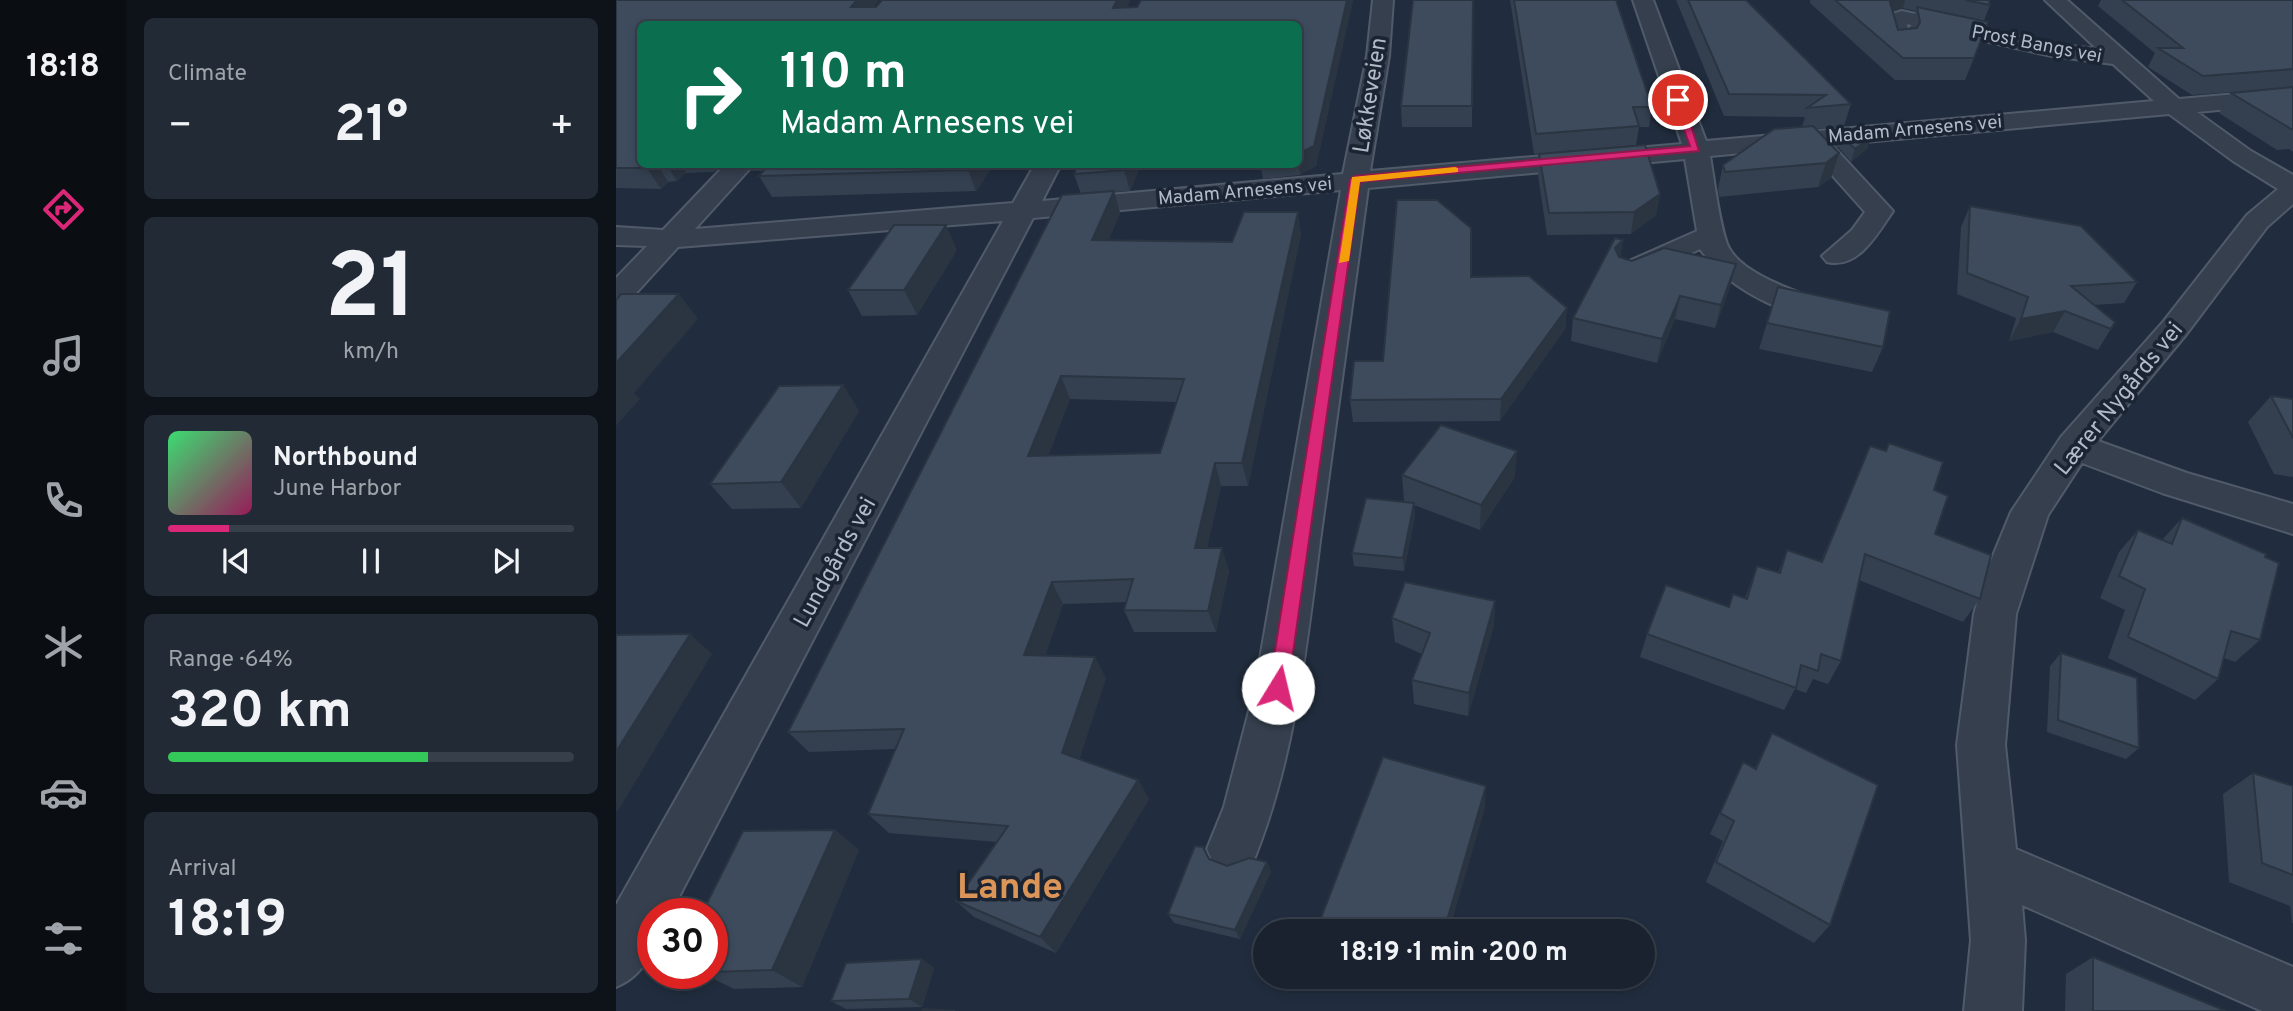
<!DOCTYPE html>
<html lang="en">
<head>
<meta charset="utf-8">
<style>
	body { margin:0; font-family:Overpass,sans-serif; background:#222a36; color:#f1f3f6; height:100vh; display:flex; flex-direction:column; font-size:26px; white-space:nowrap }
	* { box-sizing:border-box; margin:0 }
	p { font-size:23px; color:#9fa4aa }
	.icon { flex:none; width:38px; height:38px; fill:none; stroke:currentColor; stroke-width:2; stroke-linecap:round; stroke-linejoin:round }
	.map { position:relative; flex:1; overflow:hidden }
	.details { display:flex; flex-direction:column; gap:18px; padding:18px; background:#0e1319; width:490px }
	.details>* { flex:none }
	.banner { position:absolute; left:21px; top:21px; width:665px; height:147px; border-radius:10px; box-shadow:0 4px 10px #0003,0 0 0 2px #373f4a; background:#0b6e4f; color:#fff; overflow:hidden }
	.speed { position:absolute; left:21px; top:898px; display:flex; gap:14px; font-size:35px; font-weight:700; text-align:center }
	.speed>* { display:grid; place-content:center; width:91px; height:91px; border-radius:50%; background:#19222e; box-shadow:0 4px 10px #0003,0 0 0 2px #373f4a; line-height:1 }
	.speed .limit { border:10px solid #d22; background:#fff; color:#111 }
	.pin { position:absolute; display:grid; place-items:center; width:60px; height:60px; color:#fff; margin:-30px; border:4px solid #fff; border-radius:50%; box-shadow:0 2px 7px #0007 }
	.me { position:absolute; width:77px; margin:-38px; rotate:9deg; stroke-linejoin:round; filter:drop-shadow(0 0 5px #0008) }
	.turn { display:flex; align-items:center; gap:24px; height:147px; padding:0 28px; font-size:32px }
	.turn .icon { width:91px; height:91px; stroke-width:2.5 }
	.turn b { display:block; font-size:49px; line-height:60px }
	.big { font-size:52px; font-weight:700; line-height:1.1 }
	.details .widget { flex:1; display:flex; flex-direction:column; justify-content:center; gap:10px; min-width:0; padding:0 24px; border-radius:10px; background:#222a36 }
	.details .dial { align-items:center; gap:0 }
	.dial b { font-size:91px; line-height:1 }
	.song { display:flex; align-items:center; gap:21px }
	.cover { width:84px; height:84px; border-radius:10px; background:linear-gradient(135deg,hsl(140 70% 55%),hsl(330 70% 35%)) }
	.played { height:7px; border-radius:4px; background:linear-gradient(90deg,#db2777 15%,#373f4a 15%) }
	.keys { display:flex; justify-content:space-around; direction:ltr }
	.heat { display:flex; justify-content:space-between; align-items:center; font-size:38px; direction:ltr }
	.charge { height:10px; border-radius:5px; background:linear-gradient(90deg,#34c759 64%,#373f4a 0) }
	.trip { position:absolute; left:637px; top:919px; width:402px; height:70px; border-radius:35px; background:#19222e; box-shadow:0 4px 10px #0003,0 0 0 2px #373f4a; font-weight:700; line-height:70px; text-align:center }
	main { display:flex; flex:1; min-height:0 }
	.dock { display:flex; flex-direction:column; width:126px; justify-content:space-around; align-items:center; background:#0a0e12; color:#9fa4aa }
	.dock .icon { width:49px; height:49px }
	.dock .active { color:#db2777 }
	.dock b { font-size:32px; color:#f1f3f6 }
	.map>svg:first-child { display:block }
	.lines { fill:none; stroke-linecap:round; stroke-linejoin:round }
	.minor-casing { stroke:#515a69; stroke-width:4 }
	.minor { fill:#353f4e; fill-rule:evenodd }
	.wall { fill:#344050; fill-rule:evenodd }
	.shaded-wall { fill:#2b3441 }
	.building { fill:#3d4b5d; stroke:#2b3441; stroke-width:2; fill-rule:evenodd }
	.route { fill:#db2777; stroke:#8e194d; stroke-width:2 }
	.slow { fill:#f59e0b }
	.labels { text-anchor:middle; stroke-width:7; stroke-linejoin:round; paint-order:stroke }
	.far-street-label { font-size:19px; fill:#b1bac9; stroke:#1b2433 }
	.street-label { font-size:23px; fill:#b1bac9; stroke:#1b2433 }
	.near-district-label { font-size:37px; font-weight:bold; fill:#dc9559; stroke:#1b2433 }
</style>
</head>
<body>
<main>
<nav class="dock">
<b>18:18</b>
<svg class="icon active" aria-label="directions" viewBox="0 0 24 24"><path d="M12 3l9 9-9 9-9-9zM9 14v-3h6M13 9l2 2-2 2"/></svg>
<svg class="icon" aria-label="music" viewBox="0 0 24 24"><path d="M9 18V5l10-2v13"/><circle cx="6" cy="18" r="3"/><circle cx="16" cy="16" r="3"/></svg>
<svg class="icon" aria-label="phone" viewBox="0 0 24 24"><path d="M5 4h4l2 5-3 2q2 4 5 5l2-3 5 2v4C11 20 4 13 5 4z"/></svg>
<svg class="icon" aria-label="climate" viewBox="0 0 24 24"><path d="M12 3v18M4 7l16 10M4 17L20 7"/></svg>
<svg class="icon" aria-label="car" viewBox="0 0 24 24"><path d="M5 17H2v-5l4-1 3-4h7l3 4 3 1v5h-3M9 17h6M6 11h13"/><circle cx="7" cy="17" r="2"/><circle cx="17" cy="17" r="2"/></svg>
<svg class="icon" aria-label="filters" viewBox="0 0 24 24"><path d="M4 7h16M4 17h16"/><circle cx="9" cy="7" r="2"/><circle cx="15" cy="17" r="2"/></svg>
</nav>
<section class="details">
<div class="widget"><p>Climate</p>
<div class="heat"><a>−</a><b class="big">21°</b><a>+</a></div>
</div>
<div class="widget dial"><b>21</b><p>km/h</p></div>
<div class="widget">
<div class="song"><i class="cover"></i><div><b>Northbound</b><p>June Harbor</p></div></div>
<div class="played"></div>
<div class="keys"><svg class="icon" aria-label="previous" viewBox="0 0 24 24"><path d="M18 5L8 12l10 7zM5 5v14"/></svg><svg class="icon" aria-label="pause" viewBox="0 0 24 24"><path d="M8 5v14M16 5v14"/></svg><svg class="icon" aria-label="next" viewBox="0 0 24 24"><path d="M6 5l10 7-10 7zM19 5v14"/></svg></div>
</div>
<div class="widget"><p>Range · 64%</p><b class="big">320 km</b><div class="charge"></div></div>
<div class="widget"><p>Arrival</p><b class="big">18:19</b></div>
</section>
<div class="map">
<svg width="1677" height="1011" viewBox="0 0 1677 1011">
	<rect width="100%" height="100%" fill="#212d3e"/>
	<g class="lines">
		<defs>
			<path id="minor" d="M 757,0 L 777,0 L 773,56 L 754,171 L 1066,144 L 1017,0 L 1037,0 L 1090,141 L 1538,101 L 1497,64 L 1436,56 L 1291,24 L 1294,43 L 1291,48 L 1275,48 L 1270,22 L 1279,13 L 1286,11 L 1436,44 L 1481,49 L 1429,0 L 1451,0 L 1563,99 L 1677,89 L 1677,103 L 1581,112 L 1635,151 L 1677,175 L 1677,204 L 1651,227 L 1569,336 L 1482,441 L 1571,473 L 1677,504 L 1677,534 L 1546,493 L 1466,463 L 1432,515 L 1400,614 L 1389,745 L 1400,849 L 1677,967 L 1677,1011 L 1646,1011 L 1406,905 L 1409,940 L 1406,1011 L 1348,1011 L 1355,940 L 1341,745 L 1358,614 L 1369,575 L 1395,512 L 1445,437 L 1547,322 L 1631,215 L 1662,189 L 1617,161 L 1553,114 L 1216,145 L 1277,211 C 1262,233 1242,270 1211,262 L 1206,256 L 1236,230 L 1249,212 L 1191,147 L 1094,156 C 1098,178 1104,231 1113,248 C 1128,276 1184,292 1212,304 L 1217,311 L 1212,318 L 1201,320 C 1157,310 1110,286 1084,249 L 1024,278 L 1013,281 L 1002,278 L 998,272 L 1002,266 L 1081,231 L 1069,159 L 752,188 C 736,305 720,423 704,541 C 690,651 678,764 635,867 L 617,874 L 599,867 L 591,849 L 608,807 L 639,688 L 725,190 L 417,218 L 54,914 L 37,914 C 37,948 34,972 0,987 L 0,905 L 387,221 L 62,247 L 11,303 L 0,305 L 0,278 L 31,246 L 0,245 L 0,227 L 47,230 L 110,164 L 138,164 L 79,229 L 397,203 L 419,164 L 445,164 L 426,201 L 727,174 L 751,56 Z"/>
		</defs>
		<!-- minor casing -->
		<use href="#minor" class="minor-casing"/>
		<!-- minor -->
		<use href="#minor" class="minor"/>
	</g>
	<!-- wall -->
	<path class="wall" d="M 0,0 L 257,7 L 521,7 L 525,0 L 737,0 L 700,166 L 684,175 L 647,179 L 645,168 L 627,168 L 626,164 L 682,164 L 682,24 L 24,24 L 24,164 L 107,164 L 99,172 L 70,173 L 61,181 L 52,182 L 45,189 L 0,188 Z
		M 857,0 L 856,127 L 786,127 L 785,106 Z
		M 894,0 L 1000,0 L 1036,107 L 1033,127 L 1023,127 L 1020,145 L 918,154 Z
		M 1060,0 L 1130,0 L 1235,104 L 1228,126 L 1199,129 L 1223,153 L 1215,178 L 1202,187 L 1103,197 L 1102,189 L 1107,165 L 1186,127 L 1189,117 L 1108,116 Z
		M 1194,0 L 1373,0 L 1374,5 L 1368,21 L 1358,58 L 1349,80 L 1279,80 L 1194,3 ZM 1287,8 L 1300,11 L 1294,29 L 1282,30 L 1277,12 Z
		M 1485,0 L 1677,0 L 1677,152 L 1673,149 L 1661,150 L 1603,113 L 1615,93 L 1671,88 L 1576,95 L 1532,67 L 1539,53 L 1482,6 Z
		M 1225,135 L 1255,137 L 1251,149 L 1235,162 L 1222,147 Z
		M 923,154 L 1044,194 L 1040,215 L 1015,234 L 931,235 L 922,175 Z
		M 131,164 L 416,164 L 395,165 L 392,170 L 374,170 L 360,191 L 156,197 L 143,176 L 148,171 L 135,171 Z
		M 462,164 L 525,164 L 514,191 L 498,192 L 504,213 L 492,241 L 616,242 L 685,234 L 632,486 L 605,486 L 591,548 L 613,570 L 600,632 L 518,632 L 508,610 L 511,602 L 447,604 L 429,656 L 490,678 L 463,759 L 522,780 L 533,799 L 440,953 L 358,917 L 340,901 L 381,842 L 273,833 L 252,814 L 279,749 L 193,752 L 172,732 L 465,194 L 458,174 ZM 454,399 L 560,402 L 544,453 L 432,456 Z
		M 1354,206 L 1521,282 L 1508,303 L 1478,305 L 1499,322 L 1482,350 L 1437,332 L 1393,341 L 1400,318 L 1341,294 L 1345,227 Z
		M 1007,240 L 1004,257 L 1016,261 L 1120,264 L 1114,287 L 1099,328 L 1059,319 L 1041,363 L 955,341 L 957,318 Z
		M 341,250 L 301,315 L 246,316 L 232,290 Z
		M 855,277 L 951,308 L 949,329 L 884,421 L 737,422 L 734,400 L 767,361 Z
		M 1162,287 L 1267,347 L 1256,372 L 1143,349 Z
		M 227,385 L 243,411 L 185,508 L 116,509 L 94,484 Z
		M 1655,396 L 1677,399 L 1677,477 L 1658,474 L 1632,422 Z
		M 1254,446 L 1318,490 L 1319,534 L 1364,599 L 1347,622 L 1243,580 L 1225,661 L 1212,684 L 1197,679 L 1190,693 L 1179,689 L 1168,710 L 1024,657 L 1031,634 L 1113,607 L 1117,594 L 1129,598 L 1141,566 L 1162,573 L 1171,550 L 1205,561 Z
		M 786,475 L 899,477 L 864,530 L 798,505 L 799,516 L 788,571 L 738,566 L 736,553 L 788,501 Z
		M 1566,518 L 1649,557 L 1644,640 L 1619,662 L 1608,658 L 1602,679 L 1579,700 L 1492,658 L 1509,610 L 1484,598 L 1503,552 L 1522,530 L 1546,540 Z
		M 879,601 L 878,625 L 852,716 L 798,704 L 796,680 L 806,654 L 779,642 L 776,618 Z
		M 1445,653 L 1523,748 L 1510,759 L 1431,732 L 1434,666 Z
		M 1156,733 L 1214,925 L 1198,943 L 1090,882 L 1107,841 L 1094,834 L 1127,762 L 1139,768 Z
		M 1637,773 L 1677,786 L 1677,923 L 1676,923 L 1674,906 L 1613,882 L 1607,794 Z
		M 219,830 L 243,850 L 186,987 L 118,989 L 86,973 L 96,973 L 96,914 L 90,905 Z
		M 593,859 L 611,866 L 651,862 L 655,872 L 624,939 L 558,923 L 552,914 Z
		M 1477,957 L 1610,1011 L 1449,1011 L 1450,974 Z
		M 306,959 L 318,968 L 306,1007 L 230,1009 L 215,1001 Z
		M 778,976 L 820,976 L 816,989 Z"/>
	<!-- shaded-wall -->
	<path class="shaded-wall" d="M 241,0 L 263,0 L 244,24 L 235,7 Z
		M 501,0 L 515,0 L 502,24 L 497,8 Z
		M 731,0 L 737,0 L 700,166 L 684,175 L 682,154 Z
		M 1276,0 L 1289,0 L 1287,8 L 1277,11 L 1274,2 Z
		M 1255,137 L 1251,149 L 1235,162 L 1239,149 Z
		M 1223,153 L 1215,178 L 1202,187 L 1210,163 Z
		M 34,164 L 41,164 L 52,182 L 45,189 L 31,168 Z
		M 50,164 L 65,164 L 70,173 L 61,181 Z
		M 94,164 L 107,164 L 99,172 Z
		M 356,164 L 372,164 L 374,170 L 360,191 L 352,170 Z
		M 390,164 L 395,164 L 392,170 Z
		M 510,164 L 525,164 L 514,191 L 508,170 Z
		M 498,191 L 504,213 L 483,263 L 476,240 Z
		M 1044,194 L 1040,215 L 1015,234 L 1018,212 Z
		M 682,212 L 685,234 L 632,486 L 626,463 Z
		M 330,225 L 341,250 L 301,315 L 288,290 Z
		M 1007,240 L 1004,262 L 999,248 Z
		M 1120,264 L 1114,287 L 1099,328 L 1105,305 Z
		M 63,294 L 82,319 L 18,393 L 24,399 L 0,426 L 0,363 Z
		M 1064,296 L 1059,319 L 1041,363 L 1046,339 Z
		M 951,308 L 949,329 L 884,421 L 885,399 Z
		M 1449,311 L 1437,332 L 1393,341 L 1405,319 Z
		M 445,376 L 454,399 L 423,479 L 412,456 Z
		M 227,385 L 243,411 L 185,508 L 165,482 Z
		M 901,451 L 899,477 L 864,530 L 865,505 Z
		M 599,463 L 605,486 L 586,570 L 579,548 Z
		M 798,503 L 799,516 L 788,571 L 787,558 Z
		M 606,548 L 613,570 L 600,632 L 592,611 Z
		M 436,582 L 447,604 L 422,676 L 408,655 Z
		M 879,601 L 878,625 L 852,716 L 853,693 Z
		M 74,634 L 96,654 L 2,811 L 0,810 L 0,752 Z
		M 479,657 L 490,678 L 459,773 L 446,753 Z
		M 522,780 L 533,799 L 440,953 L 424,937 Z
		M 870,786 L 869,808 L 833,931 L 828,931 Z
		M 219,830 L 243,850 L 186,987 L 156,970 Z
		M 651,862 L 655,872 L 624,939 L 619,930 Z
		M 306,959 L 318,968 L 306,1007 L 293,999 Z
		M 816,976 L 820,976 L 816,989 Z"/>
	<!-- building -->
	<path class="building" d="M 0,0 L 241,0 L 235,7 L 260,7 L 266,0 L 501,0 L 497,8 L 521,7 L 525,0 L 731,0 L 698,146 L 682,154 L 682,24 L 24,24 L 24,164 L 34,164 L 31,168 L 0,168 Z
		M 797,0 L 857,0 L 856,106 L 785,106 Z
		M 898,0 L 1000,0 L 1036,107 L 1017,107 L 1023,126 L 920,134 Z
		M 1072,0 L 1130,0 L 1235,104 L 1191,108 L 1210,95 L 1113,94 Z
		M 1219,0 L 1276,0 L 1274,2 L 1282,30 L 1301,28 L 1304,22 L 1301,7 L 1372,22 L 1358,58 L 1287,58 Z
		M 1349,0 L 1373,0 L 1374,5 Z
		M 1506,0 L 1677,0 L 1677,69 L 1587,76 L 1542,48 L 1567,48 Z
		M 1677,87 L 1677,129 L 1675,129 L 1615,93 Z
		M 1197,126 L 1223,153 L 1210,163 L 1109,172 L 1107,165 L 1158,129 Z
		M 1250,132 L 1255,137 L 1239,149 L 1225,135 Z
		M 1029,145 L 1044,194 L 1018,212 L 933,213 L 923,154 Z
		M 153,164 L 356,164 L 352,170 L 143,176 Z
		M 462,164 L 510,164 L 508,170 L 458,174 Z
		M 498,191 L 476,240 L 616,242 L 628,212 L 682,212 L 626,463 L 599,463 L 579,548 L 606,548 L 592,611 L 508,610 L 517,579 L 436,582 L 408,655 L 479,657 L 446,753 L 522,780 L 424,937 L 340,901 L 392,826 L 252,814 L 288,729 L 172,732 L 446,195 ZM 445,376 L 568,379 L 544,453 L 412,456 Z
		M 781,200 L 821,200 L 855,228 L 855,277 L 913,276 L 951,308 L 885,399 L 734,400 L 738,361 L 767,361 Z
		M 1354,206 L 1465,226 L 1521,282 L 1455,286 L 1499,322 L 1495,329 L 1449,311 L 1405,319 L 1412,297 L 1351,273 Z
		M 278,225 L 330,225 L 288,290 L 232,290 Z
		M 999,238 L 1007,240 L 999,248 L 1003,257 L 1016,261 L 1048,248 L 1120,264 L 1105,305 L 1064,296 L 1046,339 L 957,318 Z
		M 1162,287 L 1274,311 L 1267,347 L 1151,323 Z
		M 5,294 L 63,294 L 0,363 L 0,300 Z
		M 227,385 L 165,482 L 94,484 L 163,386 Z
		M 1655,396 L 1677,399 L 1677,438 Z
		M 825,425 L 901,451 L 865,505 L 786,475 Z
		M 1273,443 L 1327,462 L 1318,490 L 1332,496 L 1319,534 L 1375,555 L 1364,599 L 1249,554 L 1225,661 L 1205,654 L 1202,671 L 1185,665 L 1180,688 L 1031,634 L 1050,585 L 1113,607 L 1117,594 L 1131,599 L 1141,566 L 1164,573 L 1171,550 L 1206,562 L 1254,446 L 1270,451 Z
		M 750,498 L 798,503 L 787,558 L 736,553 Z
		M 1566,518 L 1650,554 L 1649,557 L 1663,563 L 1644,640 L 1615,631 L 1602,679 L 1512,637 L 1529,589 L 1503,576 L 1522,530 L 1556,544 Z
		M 789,582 L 879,601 L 853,693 L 796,680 L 814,633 L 776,618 Z
		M 74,634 L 0,752 L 0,635 Z
		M 1445,653 L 1521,678 L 1523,748 L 1442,720 Z
		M 1156,733 L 1262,785 L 1214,925 L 1100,862 L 1118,821 L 1104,813 L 1127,762 L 1140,769 Z
		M 767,757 L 870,786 L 828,931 L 700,931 Z
		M 1637,773 L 1677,786 L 1677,875 L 1646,863 Z
		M 219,830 L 156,970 L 96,972 L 96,914 L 74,914 L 79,905 L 90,905 L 127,831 Z
		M 579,846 L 587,847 L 593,859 L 611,866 L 633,858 L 651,862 L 619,930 L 552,914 Z
		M 1477,957 L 1610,1011 L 1477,1011 Z
		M 306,959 L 293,999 L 215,1001 L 230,963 Z
		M 307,1009 L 339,1011 L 306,1011 Z"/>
	<!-- route -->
	<path class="route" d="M 1062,97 L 1067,100 L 1083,151 L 744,182 L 672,688 L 669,694 L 656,694 L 653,688 L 734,179 L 739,176 L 1074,146 L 1057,100 Z"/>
	<!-- slow -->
	<path class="slow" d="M 839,167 L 842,168 L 842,172 L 744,182 L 733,261 L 723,263 L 736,177 Z"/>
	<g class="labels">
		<!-- far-street labels -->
		<g class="far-street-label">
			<text transform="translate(1421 43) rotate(11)" y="7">Prost Bangs vei</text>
			<text transform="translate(1299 128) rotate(-5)" y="7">Madam Arnesens vei</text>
			<text transform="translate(629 190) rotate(-5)" y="7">Madam Arnesens vei</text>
		</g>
		<!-- street labels -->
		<g class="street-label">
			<text transform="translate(753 95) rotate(-81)" y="8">Løkkeveien</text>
			<text transform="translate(1502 398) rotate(-51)" y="8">Lærer Nygårds vei</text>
			<text transform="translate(218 562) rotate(-61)" y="8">Lundgårds vei</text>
		</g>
		<!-- near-district labels -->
		<g class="near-district-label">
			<text x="394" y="898">Lande</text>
		</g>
	</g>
</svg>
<div class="speed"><div class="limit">30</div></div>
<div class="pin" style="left:1062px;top:100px;background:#d93025"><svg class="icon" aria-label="arrive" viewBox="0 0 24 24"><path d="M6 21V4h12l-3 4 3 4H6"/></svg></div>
<svg class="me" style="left:662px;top:688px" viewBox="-20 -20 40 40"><circle r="19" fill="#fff"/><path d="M0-13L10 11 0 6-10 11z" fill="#db2777"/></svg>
<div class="trip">18:19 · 1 min · 200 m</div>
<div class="banner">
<div class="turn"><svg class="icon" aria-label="right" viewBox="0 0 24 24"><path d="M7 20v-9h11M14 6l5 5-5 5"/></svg><div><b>110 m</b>Madam Arnesens vei</div></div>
</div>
</div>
</main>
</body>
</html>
